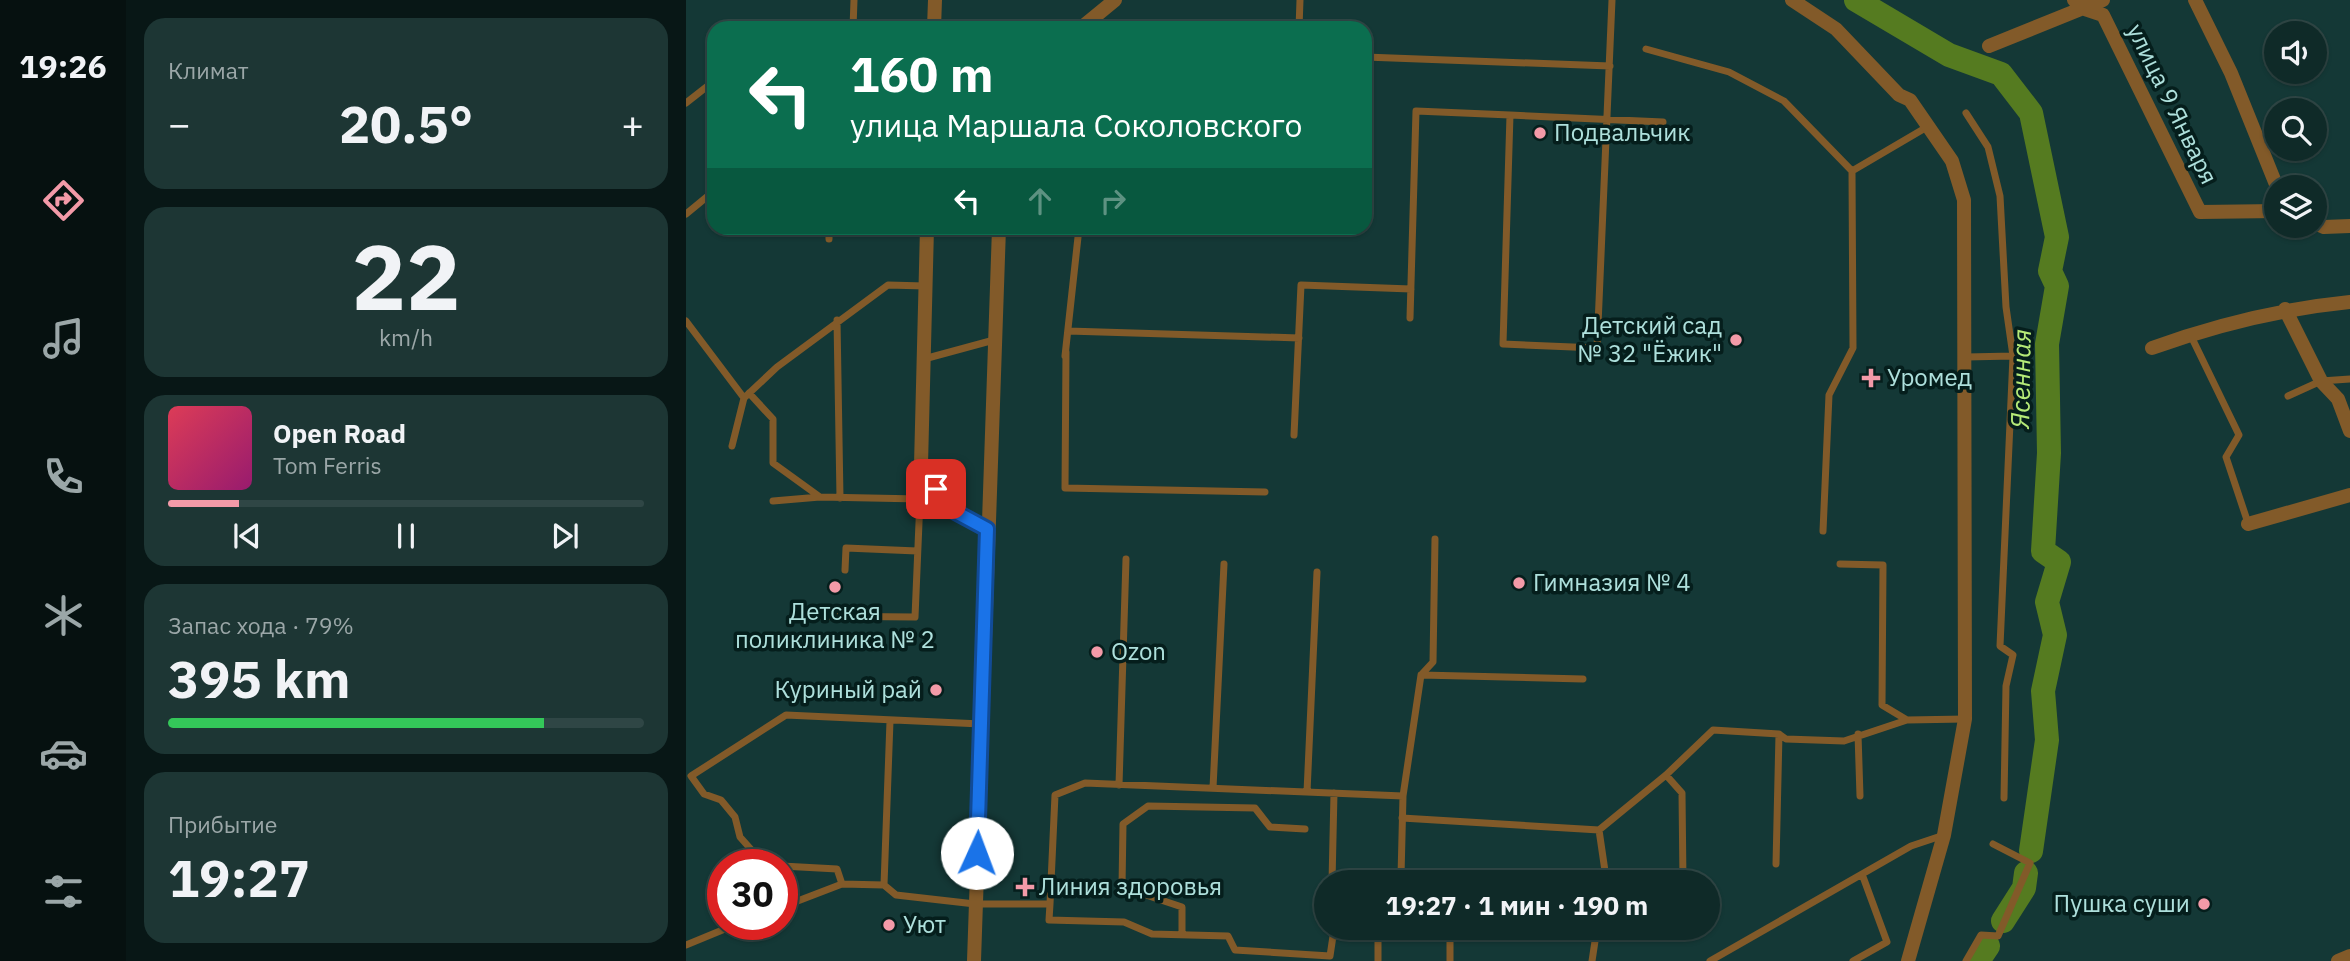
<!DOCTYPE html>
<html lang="ru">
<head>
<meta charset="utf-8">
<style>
	body { margin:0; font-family:"IBM Plex Sans",sans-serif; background:#1d3634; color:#f1f3f6; height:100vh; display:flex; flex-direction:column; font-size:26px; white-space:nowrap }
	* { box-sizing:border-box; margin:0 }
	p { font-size:23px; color:#9ba7a8 }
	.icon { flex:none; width:38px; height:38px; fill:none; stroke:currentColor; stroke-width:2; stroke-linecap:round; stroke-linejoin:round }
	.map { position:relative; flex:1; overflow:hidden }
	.panel { display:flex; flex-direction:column; gap:18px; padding:18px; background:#081716; width:560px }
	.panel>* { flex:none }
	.hud { position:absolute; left:21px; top:21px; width:665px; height:214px; border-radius:21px; box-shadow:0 2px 5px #0004,0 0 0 2px #2f4645; background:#0b6e4f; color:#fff; overflow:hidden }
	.tools { position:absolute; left:1578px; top:21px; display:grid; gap:14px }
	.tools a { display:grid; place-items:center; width:63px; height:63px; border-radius:50%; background:#0f2a28; box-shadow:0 2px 5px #0004,0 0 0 2px #2f4645; font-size:35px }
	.speed { position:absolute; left:21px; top:849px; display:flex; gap:14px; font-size:35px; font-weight:700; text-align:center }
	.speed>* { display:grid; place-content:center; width:91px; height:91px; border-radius:50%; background:#0f2a28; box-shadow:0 2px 5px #0004,0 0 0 2px #2f4645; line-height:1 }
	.speed .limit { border:10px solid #d22; background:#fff; color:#111 }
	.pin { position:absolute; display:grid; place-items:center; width:60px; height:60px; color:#fff; margin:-30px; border-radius:14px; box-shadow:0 4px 10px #0006 }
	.me { position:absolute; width:77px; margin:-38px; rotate:2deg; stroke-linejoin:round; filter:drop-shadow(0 0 5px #0008) }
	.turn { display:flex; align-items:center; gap:24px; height:147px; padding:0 28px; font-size:32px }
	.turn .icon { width:91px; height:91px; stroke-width:2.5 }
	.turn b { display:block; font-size:49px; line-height:60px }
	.lanes { display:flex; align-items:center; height:66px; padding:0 28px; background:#0003; justify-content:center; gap:35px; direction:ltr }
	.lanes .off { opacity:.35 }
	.big { font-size:52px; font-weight:700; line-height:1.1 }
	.panel .tile { flex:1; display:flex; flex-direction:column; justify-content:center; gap:10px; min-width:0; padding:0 24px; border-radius:21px; background:#1d3634 }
	.panel .dial { align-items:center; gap:0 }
	.dial b { font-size:91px; line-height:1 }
	.song { display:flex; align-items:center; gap:21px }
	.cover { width:84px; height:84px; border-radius:10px; background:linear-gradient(135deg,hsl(350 70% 55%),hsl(320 70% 35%)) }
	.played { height:7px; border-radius:4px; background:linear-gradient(90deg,#f39aa8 15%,#2f4645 15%) }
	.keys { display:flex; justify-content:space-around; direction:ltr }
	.heat { display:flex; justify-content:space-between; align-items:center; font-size:38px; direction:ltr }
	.charge { height:10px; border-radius:5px; background:linear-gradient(90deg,#34c759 79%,#2f4645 0) }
	.trip { position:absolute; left:628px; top:870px; width:406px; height:70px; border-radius:35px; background:#0f2a28; box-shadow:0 2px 5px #0004,0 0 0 2px #2f4645; font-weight:700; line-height:70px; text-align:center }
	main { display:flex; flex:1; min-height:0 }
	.tabs { display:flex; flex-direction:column; width:126px; justify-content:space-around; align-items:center; background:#061110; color:#9ba7a8 }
	.tabs .icon { width:49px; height:49px }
	.tabs .current { color:#f39aa8 }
	.tabs b { font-size:32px; color:#f1f3f6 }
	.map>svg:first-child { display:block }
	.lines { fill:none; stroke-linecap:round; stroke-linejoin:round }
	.river { stroke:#557b20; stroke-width:24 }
	.service { stroke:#825a29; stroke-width:7 }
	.minor { stroke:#825a29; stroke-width:14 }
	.route-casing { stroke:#114b97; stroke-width:18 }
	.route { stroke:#1a73e8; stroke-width:12 }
	.poi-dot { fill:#f39aa8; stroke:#051e1c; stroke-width:2.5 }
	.labels { text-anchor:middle; stroke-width:7; stroke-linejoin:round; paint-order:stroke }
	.street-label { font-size:24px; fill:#aee0dc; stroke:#051e1c }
	.poi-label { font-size:24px; fill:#aee0dc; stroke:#051e1c; text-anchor:start }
	.water-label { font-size:26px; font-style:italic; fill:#b6eb78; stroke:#051e1c }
</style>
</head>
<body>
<main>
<nav class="tabs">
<b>19:26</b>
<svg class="icon current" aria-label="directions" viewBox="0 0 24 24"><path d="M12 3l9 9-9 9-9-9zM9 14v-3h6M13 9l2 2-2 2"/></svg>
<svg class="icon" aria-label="music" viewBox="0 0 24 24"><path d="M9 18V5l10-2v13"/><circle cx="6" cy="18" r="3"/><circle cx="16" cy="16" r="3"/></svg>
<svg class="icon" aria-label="phone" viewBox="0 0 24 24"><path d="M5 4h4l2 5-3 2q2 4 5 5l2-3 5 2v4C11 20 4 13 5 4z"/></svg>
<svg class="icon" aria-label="climate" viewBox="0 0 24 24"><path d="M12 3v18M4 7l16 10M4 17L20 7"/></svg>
<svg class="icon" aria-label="car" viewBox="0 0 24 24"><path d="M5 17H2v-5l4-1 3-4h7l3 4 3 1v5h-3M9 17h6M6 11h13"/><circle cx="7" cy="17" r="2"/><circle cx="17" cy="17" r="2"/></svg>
<svg class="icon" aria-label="filters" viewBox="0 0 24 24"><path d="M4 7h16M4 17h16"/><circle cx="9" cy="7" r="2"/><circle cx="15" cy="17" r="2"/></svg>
</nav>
<section class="panel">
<div class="tile"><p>Климат</p>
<div class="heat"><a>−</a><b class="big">20.5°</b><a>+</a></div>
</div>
<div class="tile dial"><b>22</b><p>km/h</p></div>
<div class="tile">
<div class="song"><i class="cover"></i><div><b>Open Road</b><p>Tom Ferris</p></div></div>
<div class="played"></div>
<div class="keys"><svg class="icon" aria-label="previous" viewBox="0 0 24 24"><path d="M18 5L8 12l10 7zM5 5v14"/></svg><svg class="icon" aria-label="pause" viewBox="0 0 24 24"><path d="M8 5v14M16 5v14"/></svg><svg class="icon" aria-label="next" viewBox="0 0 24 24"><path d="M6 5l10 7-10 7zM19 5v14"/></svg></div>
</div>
<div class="tile"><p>Запас хода · 79%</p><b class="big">395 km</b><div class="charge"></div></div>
<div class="tile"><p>Прибытие</p><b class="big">19:27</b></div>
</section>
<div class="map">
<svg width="1664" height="961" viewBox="0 0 1664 961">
	<rect width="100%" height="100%" fill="#143836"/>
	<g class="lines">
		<!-- river -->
		<path class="river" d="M 1170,0 L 1263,55 L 1315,74 L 1345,113 L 1371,237 L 1364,271 L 1371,286 L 1361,344 L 1363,453 L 1357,551 L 1373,562 L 1361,602 L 1369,635 L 1357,691 L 1361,740 L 1345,851
			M 1317,921 L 1338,888 L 1340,873
			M 1292,961 L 1302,946"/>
		<!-- service -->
		<path class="service" d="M 167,28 L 168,0
			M 574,28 L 613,27
			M 613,28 L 614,0
			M 960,49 L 1043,72 L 1098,101 L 1166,171 L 1167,348 L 1143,395 L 1137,531
			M 679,57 L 924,66
			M 0,103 L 28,81
			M 1280,113 L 1302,147 L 1314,196 L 1320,307 L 1327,356
			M 824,115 L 977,122
			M 1166,171 L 1241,127
			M 0,214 L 28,191
			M 143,239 L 143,228
			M 724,318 L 730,111 L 824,115 L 817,344 L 911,348 L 926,0
			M 151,320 L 154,498
			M 0,321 L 58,398
			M 382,331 L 613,338
			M 1504,334 L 1553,435 L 1540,457 L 1562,523
			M 380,352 L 379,488 L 579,492
			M 379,356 L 393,228
			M 1280,357 L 1327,356 L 1314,646 L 1327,655 L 1320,686 L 1318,798
			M 238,359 L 308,340
			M 63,393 L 87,419 L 87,463 L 134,497
			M 1602,396 L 1635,381 L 1664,379
			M 608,435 L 615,285 L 725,289
			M 46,446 L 58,398 L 91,367 L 202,285 L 239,286
			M 87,501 L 134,497 L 234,499 L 236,472
			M 749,539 L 747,662 L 735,675 L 717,796 L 715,876 L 805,882
			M 1154,564 L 1197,565 L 1196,705 L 1221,720 L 1279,719
			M 159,570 L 160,548 L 231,551
			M 116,616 L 229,617 L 234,499
			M 735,675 L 897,679
			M 1172,734 L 1174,796
			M 980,775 L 996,793 L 997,882
			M 433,785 L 440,559
			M 527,788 L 538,564
			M 621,792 L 631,572
			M 716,818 L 913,830 L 980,775 L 1027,730 L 1093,734 L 1100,739 L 1158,741 L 1221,720
			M 913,830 L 919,871 L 917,882
			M 78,864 L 54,837 L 49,817 L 35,800 L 18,794 L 5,776 L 100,715 L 295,724
			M 1090,864 L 1093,734
			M 96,866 L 151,869 L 156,884 L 198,885 L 210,895 L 289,904 L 364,904 L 369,795 L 399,783 L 717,796
			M 646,882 L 648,793
			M 696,882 L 697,874 L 715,876
			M 198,885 L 204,721
			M 364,904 L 363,920 L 438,922 L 466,934 L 542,936 L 549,950 L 644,956 L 647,936 L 692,936 L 692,961
			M 96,907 L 156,884
			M 496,935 L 496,907 L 436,887 L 437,824 L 462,806 L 569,808 L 584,827 L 619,829
			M 0,945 L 51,924
			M 764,961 L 764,928
			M 906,961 L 911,928
			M 1024,961 L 1225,846 L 1258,835
			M 1167,961 L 1201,942 L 1176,874
			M 1280,961 L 1295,935 L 1312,936 L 1344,863 L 1307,844"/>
		<!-- minor -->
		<path class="minor" d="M 1106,0 L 1150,29 L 1213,95 L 1224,100 L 1266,161 L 1278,200 L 1279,719 L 1258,835 L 1222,961
			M 1388,0 L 1399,9 L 1417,15 L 1514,212 L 1591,211
			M 1509,0 L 1545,73 L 1591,187
			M 248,28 L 249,0
			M 395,28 L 429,0
			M 1303,46 L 1417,0
			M 1629,223 L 1638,227 L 1664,226
			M 241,228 L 235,465 L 263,509 L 301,529
			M 1599,309 L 1635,381 L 1652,399 L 1664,431
			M 1466,348 C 1532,324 1594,309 1664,302
			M 1562,524 L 1664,495
			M 288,961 L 313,228
			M 1652,961 L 1664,956"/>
	</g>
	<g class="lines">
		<defs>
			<path id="route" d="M 250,489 L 264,509 L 301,529 L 291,853"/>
		</defs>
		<!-- route casing -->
		<use href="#route" class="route-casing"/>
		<!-- route -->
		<use href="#route" class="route"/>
	</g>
	<!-- markers -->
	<g class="poi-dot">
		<circle cx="854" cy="133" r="7"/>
		<circle cx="1050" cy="340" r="7"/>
		<path d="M1181.5 367.5h7v7h7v7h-7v7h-7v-7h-7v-7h7z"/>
		<circle cx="833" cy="583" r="7"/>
		<circle cx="149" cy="587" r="7"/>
		<circle cx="411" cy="652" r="7"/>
		<circle cx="250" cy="690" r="7"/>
		<path d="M335.5 876.5h7v7h7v7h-7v7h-7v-7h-7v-7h7z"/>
		<circle cx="1518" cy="904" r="7"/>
		<circle cx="203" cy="925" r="7"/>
	</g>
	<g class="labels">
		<!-- street labels -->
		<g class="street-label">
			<text transform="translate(1486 104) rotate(64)" y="8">улица 9 Января</text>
		</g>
		<!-- poi labels -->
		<g class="poi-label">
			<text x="868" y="141">Подвальчик</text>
			<text x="1036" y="334" text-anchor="end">Детский сад<tspan x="1036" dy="28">№ 32 "Ёжик"</tspan></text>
			<text x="1201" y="386">Уромед</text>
			<text x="847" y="591">Гимназия № 4</text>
			<text x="149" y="620" text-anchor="middle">Детская<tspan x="149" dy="28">поликлиника № 2</tspan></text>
			<text x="425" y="660">Ozon</text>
			<text x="236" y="698" text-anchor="end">Куриный рай</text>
			<text x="353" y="895">Линия здоровья</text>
			<text x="1504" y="912" text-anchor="end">Пушка суши</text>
			<text x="217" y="933">Уют</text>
		</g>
		<!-- water labels -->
		<g class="water-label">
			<text transform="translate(1335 379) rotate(-89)" y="9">Ясенная</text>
		</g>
	</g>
</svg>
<div class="tools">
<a><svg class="icon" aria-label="sound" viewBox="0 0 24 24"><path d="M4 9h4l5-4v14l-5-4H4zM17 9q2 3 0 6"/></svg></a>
<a><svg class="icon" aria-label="search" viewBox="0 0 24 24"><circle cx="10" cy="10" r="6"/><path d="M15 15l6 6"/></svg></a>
<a><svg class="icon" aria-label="layers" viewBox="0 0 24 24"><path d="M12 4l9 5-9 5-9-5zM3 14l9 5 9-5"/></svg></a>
</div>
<div class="speed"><div class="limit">30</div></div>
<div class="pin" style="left:250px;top:489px;background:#d93025"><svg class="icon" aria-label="arrive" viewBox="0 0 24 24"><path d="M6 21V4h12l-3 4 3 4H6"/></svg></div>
<svg class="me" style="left:291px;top:853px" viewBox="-20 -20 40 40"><circle r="19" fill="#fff"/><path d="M0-13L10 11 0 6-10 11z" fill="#1a73e8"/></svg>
<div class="trip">19:27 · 1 мин · 190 m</div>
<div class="hud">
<div class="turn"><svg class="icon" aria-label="left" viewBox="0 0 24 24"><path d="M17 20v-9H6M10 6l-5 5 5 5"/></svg><div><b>160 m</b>улица Маршала Соколовского</div></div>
<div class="lanes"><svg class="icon" aria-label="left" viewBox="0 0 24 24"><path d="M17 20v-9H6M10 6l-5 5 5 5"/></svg><svg class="icon off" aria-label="ahead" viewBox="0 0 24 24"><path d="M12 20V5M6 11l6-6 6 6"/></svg><svg class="icon off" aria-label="right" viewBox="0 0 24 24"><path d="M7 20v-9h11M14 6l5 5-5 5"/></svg></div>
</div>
</div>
</main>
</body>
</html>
